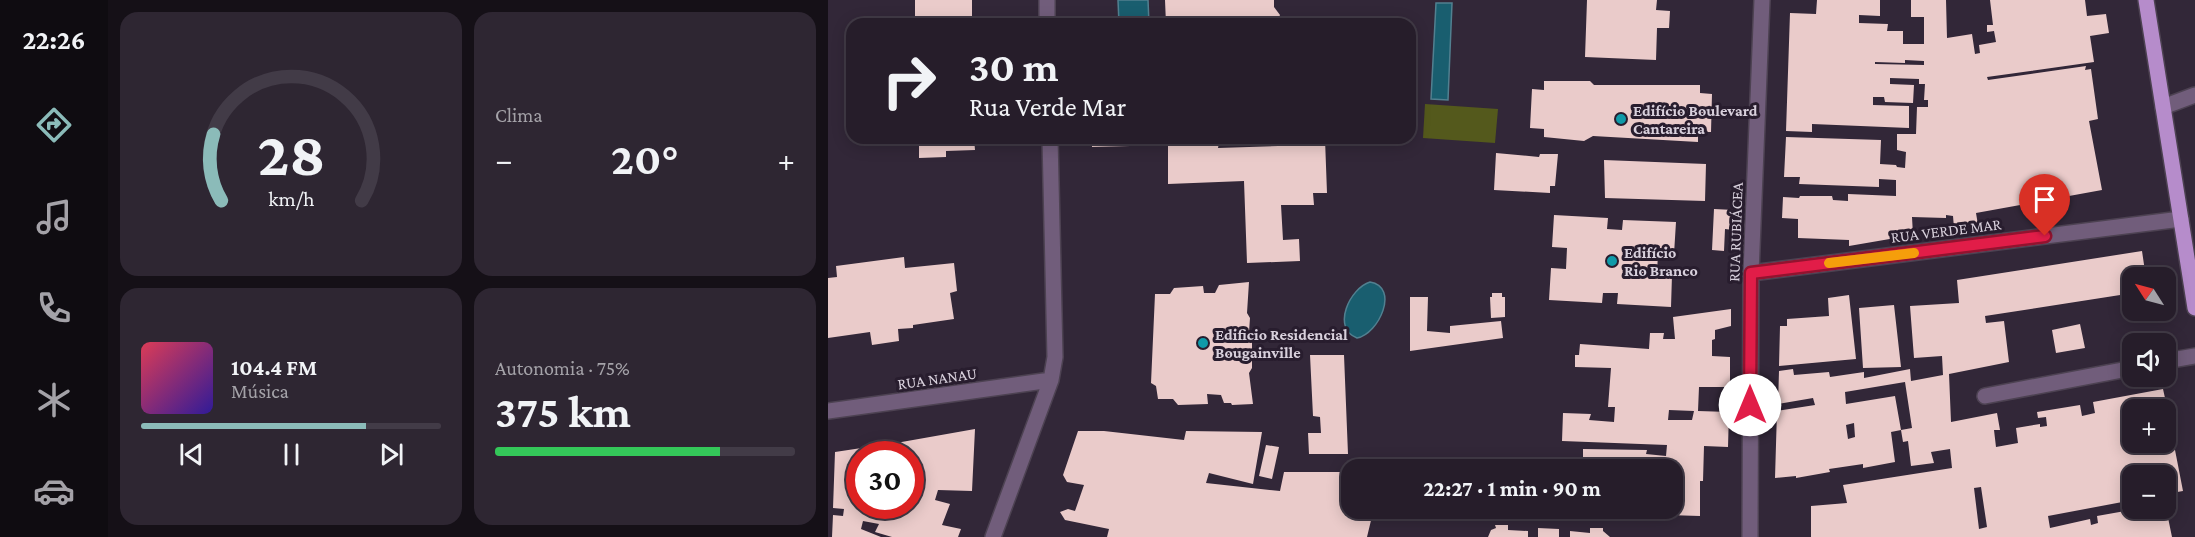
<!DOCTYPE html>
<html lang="pt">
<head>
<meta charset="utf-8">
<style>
	body { margin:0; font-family:"Crimson Pro",serif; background:#2e2632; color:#f1f3f6; height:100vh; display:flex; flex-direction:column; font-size:22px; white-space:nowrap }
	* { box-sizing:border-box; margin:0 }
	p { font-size:20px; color:#a4a2a8 }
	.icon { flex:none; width:33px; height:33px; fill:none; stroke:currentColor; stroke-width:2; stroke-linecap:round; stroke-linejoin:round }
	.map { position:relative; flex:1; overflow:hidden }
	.side { display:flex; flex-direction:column; gap:12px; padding:12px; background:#151017; width:720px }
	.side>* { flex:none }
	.hud { position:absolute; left:18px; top:18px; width:570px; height:126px; border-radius:18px; box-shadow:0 3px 15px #0003,0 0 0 2px #423b47; background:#261d2a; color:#f1f3f6; overflow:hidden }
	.needle { width:39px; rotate:306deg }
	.fabs { position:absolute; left:1294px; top:267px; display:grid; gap:12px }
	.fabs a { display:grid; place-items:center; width:54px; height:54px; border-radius:12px; background:#261d2a; box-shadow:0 3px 15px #0003,0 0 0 2px #423b47; font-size:30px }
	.speed { position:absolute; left:18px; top:441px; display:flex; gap:12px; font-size:30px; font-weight:700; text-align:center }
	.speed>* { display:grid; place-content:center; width:78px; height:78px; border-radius:50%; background:#261d2a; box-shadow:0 3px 15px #0003,0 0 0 2px #423b47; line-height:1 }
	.speed .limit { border:9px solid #d22; background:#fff; color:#111 }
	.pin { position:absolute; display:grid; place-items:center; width:51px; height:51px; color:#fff; margin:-62px -26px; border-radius:50% 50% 50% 0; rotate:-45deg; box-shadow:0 0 6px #0007 }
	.pin .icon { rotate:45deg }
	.me { position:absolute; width:66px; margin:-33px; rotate:0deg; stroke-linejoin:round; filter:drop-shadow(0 0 4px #0008) }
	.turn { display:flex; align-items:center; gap:21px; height:126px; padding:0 24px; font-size:27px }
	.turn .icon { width:78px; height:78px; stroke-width:2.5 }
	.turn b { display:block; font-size:42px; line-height:51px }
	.big { font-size:45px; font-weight:700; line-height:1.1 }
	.side .tile { flex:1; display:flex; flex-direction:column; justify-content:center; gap:9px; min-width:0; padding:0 21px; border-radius:18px; background:#2e2632 }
	.side .dial { align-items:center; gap:0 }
	.dial svg { height:156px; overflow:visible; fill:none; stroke:#423b47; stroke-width:7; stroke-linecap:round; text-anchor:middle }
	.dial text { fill:#f1f3f6; stroke:none }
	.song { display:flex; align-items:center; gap:18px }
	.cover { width:72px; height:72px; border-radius:9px; background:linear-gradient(135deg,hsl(350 70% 55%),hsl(250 70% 35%)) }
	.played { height:6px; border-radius:3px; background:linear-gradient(90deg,#8bbbb9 75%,#423b47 75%) }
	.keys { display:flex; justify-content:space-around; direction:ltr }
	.heat { display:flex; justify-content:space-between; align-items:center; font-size:33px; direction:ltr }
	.charge { height:9px; border-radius:4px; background:linear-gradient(90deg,#34c759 75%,#423b47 0) }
	.side .tiles { flex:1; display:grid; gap:12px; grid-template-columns:repeat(2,1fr) }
	.trip { position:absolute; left:513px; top:459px; width:342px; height:60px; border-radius:18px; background:#261d2a; box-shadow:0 3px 15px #0003,0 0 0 2px #423b47; font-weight:700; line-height:60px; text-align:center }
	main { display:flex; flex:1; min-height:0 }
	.menu { display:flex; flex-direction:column; width:108px; justify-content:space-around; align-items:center; background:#0f0c11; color:#a4a2a8 }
	.menu .icon { width:42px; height:42px }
	.menu .active { color:#8bbbb9 }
	.menu b { font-size:27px; color:#f1f3f6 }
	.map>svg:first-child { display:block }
	.green { fill:#54591c }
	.water { fill:#195e6f; stroke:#528090; stroke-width:1.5 }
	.building { fill:#eacbca; fill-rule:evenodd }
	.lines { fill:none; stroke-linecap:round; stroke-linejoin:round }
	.minor-casing { stroke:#4d4252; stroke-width:18 }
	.major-casing { stroke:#4d4252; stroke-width:18 }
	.minor { stroke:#715d7b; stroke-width:15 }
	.major { stroke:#b68ccb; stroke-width:15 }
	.route-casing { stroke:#92132f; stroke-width:15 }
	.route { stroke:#e11d48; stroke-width:10 }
	.slow { stroke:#f59e0b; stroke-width:10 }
	.culture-dot { fill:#0f9aa8; stroke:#281d2e; stroke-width:2 }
	.labels { text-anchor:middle; stroke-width:6; stroke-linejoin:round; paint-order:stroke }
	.poi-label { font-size:16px; font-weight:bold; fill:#d8d0dc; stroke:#281d2e; text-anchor:start }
	.street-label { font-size:16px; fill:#d8d0dc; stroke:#281d2e }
</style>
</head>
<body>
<main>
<nav class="menu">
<b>22:26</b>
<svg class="icon active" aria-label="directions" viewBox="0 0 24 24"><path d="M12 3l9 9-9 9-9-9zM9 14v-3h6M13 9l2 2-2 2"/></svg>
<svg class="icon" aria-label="music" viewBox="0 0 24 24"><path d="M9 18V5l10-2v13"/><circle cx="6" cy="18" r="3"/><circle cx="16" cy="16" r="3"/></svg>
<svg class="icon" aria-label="phone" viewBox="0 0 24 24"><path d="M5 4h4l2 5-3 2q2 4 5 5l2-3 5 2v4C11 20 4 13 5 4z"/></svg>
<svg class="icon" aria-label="climate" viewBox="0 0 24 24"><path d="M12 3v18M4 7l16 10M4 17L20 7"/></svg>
<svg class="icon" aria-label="car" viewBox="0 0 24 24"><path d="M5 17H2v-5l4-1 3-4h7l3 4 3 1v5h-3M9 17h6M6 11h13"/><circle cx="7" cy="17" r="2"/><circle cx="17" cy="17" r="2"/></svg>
</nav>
<section class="side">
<div class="tiles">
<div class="tile dial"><svg viewBox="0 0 100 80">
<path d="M14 69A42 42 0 1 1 86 69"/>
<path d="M14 69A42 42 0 0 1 10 35" stroke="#8bbbb9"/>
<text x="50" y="56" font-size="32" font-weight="700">28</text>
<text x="50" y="72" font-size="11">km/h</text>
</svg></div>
<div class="tile"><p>Clima</p>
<div class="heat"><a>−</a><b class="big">20°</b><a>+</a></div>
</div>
<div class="tile">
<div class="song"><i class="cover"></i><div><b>104.4 FM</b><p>Música</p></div></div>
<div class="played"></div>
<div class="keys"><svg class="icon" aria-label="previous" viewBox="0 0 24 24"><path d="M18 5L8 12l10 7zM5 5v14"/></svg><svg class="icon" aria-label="pause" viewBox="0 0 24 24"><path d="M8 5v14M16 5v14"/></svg><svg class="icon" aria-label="next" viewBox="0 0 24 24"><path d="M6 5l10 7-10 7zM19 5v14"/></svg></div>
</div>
<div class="tile"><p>Autonomia · 75%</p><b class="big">375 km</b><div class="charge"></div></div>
</div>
</section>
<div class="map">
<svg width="1367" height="537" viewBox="0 0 1367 537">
	<rect width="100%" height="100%" fill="#322738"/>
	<!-- green -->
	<path class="green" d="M 597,104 L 670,109 L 667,143 L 595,138 Z"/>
	<!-- water -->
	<path class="water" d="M 290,0 L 320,0 L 321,24 L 291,24 Z
		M 608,3 L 624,3 L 620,100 L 603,99 Z
		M 542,282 C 572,287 551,334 529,338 C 503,328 522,288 542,282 Z"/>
	<!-- building -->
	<path class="building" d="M 87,0 L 144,0 L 144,24 L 87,24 Z
		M 337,0 L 446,0 L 446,7 L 452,15 L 449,22 L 338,24 Z
		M 759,0 L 829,0 L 828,10 L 842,11 L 841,28 L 829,28 L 828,60 L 757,57 Z
		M 989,0 L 1052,0 L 1052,16 L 1031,15 L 1031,23 L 1060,24 L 1059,31 L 1075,31 L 1075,44 L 1096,44 L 1096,17 L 1083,17 L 1083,0 L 1118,0 L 1119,38 L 1144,34 L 1147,54 L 1152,53 L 1151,45 L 1168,42 L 1166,31 L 1159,32 L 1159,25 L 1165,25 L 1162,0 L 1257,0 L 1259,16 L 1278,14 L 1281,33 L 1262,36 L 1266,62 L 1159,77 L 1160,80 L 1258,66 L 1257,70 L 1263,69 L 1270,119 L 1261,121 L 1274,190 L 1148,213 L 1150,225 L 1126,228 L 1125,216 L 1118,215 L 1118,218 L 1084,217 L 1085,235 L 1021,246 L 1021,240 L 970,238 L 970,219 L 954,218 L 955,197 L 971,198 L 972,196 L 1004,196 L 1005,200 L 1020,201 L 1020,194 L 1068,196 L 1068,180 L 1051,179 L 1051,187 L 971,184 L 972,177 L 956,177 L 958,137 L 1053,140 L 1052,164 L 1068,165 L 1069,167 L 1077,168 L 1078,152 L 1069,150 L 1069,134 L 1088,134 L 1089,107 L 1100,107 L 1100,100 L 1096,100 L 1097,84 L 1091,84 L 1091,79 L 1062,78 L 1062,84 L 1086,85 L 1085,103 L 1057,102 L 1056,97 L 1045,97 L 1045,105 L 1081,106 L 1081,128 L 984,124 L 984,132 L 958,131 L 962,13 L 988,14 ZM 1077,60 L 1096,61 L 1096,65 L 1047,64 L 1047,62 L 1077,63 Z
		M 716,81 L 762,81 L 766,85 L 872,85 L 872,93 L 884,94 L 883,132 L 870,132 L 870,142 L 765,136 L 756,141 L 716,137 L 716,129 L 702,128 L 704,89 L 716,90 Z
		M 91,138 L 146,138 L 147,150 L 118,151 L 118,157 L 91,158 Z
		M 264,138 L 364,138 L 365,144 L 391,143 L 390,148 L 484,145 L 484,139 L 497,139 L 499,193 L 485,193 L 486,205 L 453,205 L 455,240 L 471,239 L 472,261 L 419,263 L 416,181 L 340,184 L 340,145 L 264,147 Z
		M 393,138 L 466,138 L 466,140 L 394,142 Z
		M 668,153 L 711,157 L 712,154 L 730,154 L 727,186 L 722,186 L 722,193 L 666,190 Z
		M 776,160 L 878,164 L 877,201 L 777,198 Z
		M 886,209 L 906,210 L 905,230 L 897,229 L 896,251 L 884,250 Z
		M 726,215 L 780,218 L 779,229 L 794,230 L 795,220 L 848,222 L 846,254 L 830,253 L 829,274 L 844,275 L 843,307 L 789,304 L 790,293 L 775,293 L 774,303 L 721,300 L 723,268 L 738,269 L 739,248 L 724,247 Z
		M 1314,251 L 1318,278 L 1305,278 L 1305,293 L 1157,316 L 1158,323 L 1176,321 L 1181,362 L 1121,374 L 1123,422 L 1169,413 L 1172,430 L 1166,430 L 1168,447 L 1190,443 L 1188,428 L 1212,424 L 1212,427 L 1219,426 L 1218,417 L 1210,418 L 1209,412 L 1252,405 L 1254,416 L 1267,413 L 1265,402 L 1335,389 L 1339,407 L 1305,410 L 1305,442 L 1338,442 L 1338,415 L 1340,414 L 1355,491 L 1338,494 L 1338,476 L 1305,476 L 1305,500 L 1220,516 L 1222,528 L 1262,519 L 1263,525 L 1270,523 L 1269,516 L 1314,508 L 1338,508 L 1344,537 L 983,537 L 983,506 L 1019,503 L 1015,485 L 1124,468 L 1122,449 L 1103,452 L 1106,463 L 1083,466 L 1080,441 L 1075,442 L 1073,430 L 1063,432 L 1067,462 L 1035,468 L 1035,464 L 1001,469 L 1002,472 L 968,478 L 968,476 L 947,478 L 949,411 L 987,405 L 985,398 L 950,404 L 951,371 L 965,369 L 966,375 L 1001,372 L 1002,377 L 1036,372 L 1036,378 L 1082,369 L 1083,381 L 1115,375 L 1114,356 L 1086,358 L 1082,306 L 1131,303 L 1129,280 ZM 1077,382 L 1084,428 L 1073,430 L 1067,396 L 1018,404 L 1017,392 ZM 1026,423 L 1027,437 L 1020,439 L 1018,425 ZM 1153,487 L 1159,527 L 1151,529 L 1146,488 Z
		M 76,257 L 77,268 L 126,263 L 129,291 L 122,293 L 126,319 L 85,325 L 85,328 L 70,329 L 71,341 L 44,345 L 42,332 L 0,338 L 0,278 L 9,277 L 8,266 Z
		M 421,282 L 419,313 L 422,318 L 421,332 L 424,333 L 424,368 L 421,373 L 425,404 L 404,405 L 403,403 L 396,403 L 393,395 L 379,394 L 380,404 L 350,405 L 345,399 L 330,399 L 328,386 L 323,383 L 327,294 L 342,294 L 346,288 L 375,286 L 376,293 L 387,293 L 391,285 Z
		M 664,293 L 674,293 L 674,297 L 677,297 L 677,317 L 663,318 L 662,297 L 664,297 Z
		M 1021,295 L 1028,359 L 951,366 L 952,326 L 959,326 L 959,319 L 1001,316 L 1000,298 Z
		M 582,297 L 600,297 L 599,331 L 622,333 L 622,326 L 673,321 L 675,338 L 582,351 Z
		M 1066,305 L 1073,367 L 1035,368 L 1031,308 Z
		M 903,309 L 903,326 L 887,330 L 887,339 L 884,340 L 884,356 L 902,357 L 902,387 L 871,387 L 870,411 L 901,412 L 900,447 L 876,446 L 875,481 L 872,481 L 872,516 L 742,512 L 742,508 L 844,508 L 844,470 L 755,470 L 755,449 L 819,450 L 818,454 L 838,456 L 839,445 L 734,441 L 735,413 L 763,414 L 761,420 L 786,422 L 787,407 L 780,407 L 783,368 L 747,367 L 747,355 L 751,355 L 752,344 L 821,349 L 822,333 L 836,333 L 835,339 L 847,339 L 845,317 ZM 841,410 L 866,411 L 864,420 L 840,420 Z
		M 1252,324 L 1257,348 L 1228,353 L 1224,330 Z
		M 482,355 L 516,355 L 520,454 L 481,454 L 480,433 L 493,433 L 492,417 L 485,416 Z
		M 147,429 L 144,491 L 110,490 L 107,500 L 122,504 L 114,525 L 133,529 L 130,537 L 64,537 L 47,532 L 51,524 L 35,521 L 33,529 L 53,537 L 4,537 L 5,515 L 15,516 L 16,509 L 5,508 L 7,452 L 60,444 L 59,454 L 32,454 L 32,506 L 82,506 L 82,454 L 68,454 L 68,443 Z
		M 250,431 L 276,431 L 356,440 L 358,431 L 434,432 L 425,484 L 381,473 L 378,483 L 452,491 L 456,472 L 524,472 L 524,508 L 546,508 L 539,537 L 279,537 L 281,529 L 237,520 L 232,512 L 240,509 L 247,511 L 256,485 L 239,482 L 235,475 Z
		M 438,445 L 451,447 L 444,479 L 431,476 Z
		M 667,525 L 680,525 L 680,530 L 700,531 L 700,537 L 660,537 L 663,530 L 668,528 Z
		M 710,528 L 731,529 L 731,537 L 710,537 Z
		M 762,528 L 775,528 L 775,531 L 782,537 L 742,537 L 742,531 L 762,533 Z"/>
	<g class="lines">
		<defs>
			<path id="minor" d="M 219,0 L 219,24
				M 1335,107 L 1367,95
				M 923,273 L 1353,219
				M 1338,361 L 1367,356
				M 1157,396 L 1305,368
				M 0,411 L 223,380
				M 165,537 L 223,380 L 227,357 L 222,138
				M 922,537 L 923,273 L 934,0"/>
			<path id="major" d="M 1318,0 L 1367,308"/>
		</defs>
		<!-- minor casing -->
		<use href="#minor" class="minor-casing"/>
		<!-- major casing -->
		<use href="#major" class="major-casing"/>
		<!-- minor -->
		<use href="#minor" class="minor"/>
		<!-- major -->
		<use href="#major" class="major"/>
	</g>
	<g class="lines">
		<defs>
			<path id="route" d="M 922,405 L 923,273 L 1217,236"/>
		</defs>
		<!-- route casing -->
		<use href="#route" class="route-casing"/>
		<!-- route -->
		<use href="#route" class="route"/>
		<!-- slow -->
		<path class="slow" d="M 1001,263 L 1086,253"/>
	</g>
	<!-- markers -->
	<g class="culture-dot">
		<circle cx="793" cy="119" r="6"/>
		<circle cx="784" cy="261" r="6"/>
		<circle cx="375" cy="343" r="6"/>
	</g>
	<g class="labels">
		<!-- poi labels -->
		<g class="poi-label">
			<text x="805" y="116">Edifício Boulevard<tspan x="805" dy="18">Cantareira</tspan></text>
			<text x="796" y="258">Edifício<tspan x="796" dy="18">Rio Branco</tspan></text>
			<text x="387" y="340">Edificio Residencial<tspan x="387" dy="18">Bougainville</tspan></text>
		</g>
		<!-- street labels -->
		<g class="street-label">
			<text transform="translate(1118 230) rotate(-7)" y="6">RUA VERDE MAR</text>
			<text transform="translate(907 232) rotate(-88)" y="6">RUA RUBIÁCEA</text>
			<text transform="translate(109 378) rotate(-8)" y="6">RUA NANAU</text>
		</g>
	</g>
</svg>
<div class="fabs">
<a><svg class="needle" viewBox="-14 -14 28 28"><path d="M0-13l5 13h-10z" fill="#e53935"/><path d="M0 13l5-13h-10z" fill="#a4a2a8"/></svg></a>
<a><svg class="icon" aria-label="sound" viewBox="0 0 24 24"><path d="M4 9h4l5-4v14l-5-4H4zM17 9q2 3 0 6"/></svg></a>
<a>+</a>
<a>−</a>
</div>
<div class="speed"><div class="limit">30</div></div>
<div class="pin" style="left:1217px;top:236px;background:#d93025"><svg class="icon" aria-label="arrive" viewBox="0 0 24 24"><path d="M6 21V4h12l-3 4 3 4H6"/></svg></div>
<svg class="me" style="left:922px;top:405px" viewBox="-20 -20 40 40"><circle r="19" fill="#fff"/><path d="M0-13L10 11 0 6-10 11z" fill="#e11d48"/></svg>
<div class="trip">22:27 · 1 min · 90 m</div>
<div class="hud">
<div class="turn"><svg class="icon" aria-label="right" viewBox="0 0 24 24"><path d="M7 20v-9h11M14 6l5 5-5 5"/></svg><div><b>30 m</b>Rua Verde Mar</div></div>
</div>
</div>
</main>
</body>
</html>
